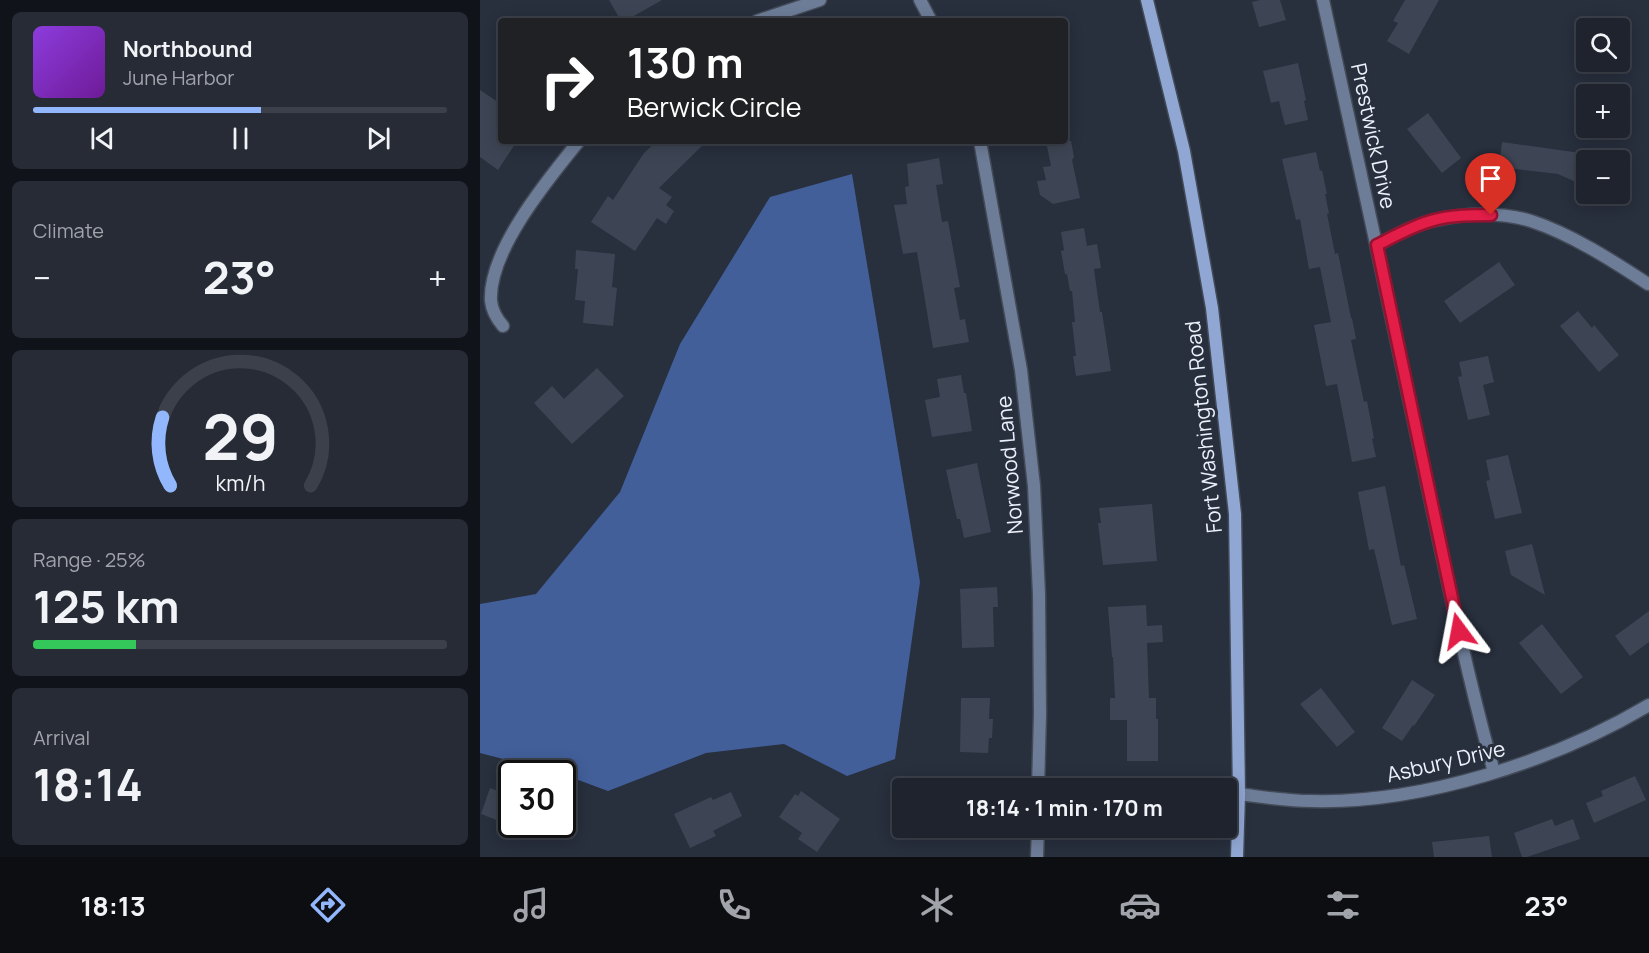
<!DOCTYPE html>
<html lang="en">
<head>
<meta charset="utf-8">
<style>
	body { margin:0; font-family:Manrope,sans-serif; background:#262b36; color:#f1f3f6; height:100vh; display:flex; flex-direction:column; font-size:22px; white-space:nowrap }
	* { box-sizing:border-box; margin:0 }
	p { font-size:20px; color:#a1a4aa }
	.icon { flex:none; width:33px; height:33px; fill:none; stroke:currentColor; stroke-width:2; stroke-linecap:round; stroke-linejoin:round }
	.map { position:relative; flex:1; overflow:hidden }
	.details { display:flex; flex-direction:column; gap:12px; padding:12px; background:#101319; width:480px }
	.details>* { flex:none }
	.top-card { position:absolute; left:18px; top:18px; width:570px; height:126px; border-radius:6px; box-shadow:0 3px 15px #0003,0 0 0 2px #3c404a; background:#202124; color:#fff; overflow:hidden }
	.fabs { position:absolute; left:1096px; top:18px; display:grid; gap:12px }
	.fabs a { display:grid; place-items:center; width:54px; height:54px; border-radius:6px; background:#1e232e; box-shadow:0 3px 15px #0003,0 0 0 2px #3c404a; font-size:30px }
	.speed { position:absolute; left:18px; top:760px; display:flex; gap:12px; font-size:30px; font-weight:700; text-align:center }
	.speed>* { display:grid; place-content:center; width:78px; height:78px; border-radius:50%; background:#1e232e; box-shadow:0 3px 15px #0003,0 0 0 2px #3c404a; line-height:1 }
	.speed .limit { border:3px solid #111; border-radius:9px; background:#fff; color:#111 }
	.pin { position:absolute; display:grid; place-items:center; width:51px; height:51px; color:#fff; margin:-62px -26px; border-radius:50% 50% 50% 0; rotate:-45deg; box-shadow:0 0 6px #0007 }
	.pin .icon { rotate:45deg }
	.me { position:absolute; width:66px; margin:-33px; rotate:347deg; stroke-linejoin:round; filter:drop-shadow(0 0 4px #0008) }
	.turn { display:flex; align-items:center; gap:21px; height:126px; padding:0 30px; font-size:27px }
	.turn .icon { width:78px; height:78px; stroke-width:2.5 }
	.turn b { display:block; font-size:42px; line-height:51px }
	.big { font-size:45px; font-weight:700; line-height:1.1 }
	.details .card { flex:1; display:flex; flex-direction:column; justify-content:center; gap:9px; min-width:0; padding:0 21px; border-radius:9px; background:#262b36 }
	.details .dial { align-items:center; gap:0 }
	.dial svg { height:156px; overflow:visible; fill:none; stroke:#3c404a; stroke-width:7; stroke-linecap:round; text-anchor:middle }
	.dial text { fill:#f1f3f6; stroke:none }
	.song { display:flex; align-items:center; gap:18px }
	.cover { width:72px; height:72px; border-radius:9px; background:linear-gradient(135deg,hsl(270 70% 55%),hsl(280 70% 35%)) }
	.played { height:6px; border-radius:3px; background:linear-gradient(90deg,#93b7fd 55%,#3c404a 55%) }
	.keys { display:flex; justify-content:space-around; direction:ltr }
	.heat { display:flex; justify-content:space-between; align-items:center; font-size:33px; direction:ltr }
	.charge { height:9px; border-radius:4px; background:linear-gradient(90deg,#34c759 25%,#3c404a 0) }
	.trip { position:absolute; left:412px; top:778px; width:345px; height:60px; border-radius:6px; background:#1e232e; box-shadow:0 3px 15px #0003,0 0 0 2px #3c404a; font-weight:700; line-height:60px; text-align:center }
	.tabs { display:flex; height:96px; justify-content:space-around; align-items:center; background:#0c0e12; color:#a1a4aa }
	.tabs .icon { width:42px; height:42px }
	.tabs .on { color:#93b7fd }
	.tabs b { font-size:27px; color:#f1f3f6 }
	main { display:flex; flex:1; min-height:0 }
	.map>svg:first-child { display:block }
	.forest { fill:#425f9a }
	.building { fill:#3d4554 }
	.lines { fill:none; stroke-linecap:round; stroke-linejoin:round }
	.minor-casing { stroke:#434a58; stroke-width:15 }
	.tertiary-casing { stroke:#434a58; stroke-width:15 }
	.secondary-casing { stroke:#434a58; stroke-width:15 }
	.minor { stroke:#6d7c97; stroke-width:12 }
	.tertiary { stroke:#6d7c97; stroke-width:12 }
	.secondary { stroke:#90a7d3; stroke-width:12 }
	.route-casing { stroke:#92132f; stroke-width:15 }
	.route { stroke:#e11d48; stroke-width:10 }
	.labels { text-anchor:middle; stroke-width:6; stroke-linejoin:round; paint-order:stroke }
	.street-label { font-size:21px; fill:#ecf1fb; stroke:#282f3d }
</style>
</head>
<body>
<main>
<section class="details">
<div class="card">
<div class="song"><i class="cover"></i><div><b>Northbound</b><p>June Harbor</p></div></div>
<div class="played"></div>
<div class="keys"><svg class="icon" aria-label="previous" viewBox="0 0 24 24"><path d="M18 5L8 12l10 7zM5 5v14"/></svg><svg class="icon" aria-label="pause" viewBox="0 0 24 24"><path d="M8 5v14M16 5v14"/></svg><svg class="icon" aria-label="next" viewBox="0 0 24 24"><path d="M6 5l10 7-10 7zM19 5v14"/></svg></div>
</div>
<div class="card"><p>Climate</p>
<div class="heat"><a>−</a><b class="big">23°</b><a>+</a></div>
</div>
<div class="card dial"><svg viewBox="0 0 100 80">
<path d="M14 69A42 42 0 1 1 86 69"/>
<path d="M14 69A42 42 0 0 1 10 34" stroke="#93b7fd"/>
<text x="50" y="56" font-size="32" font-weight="700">29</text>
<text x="50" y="72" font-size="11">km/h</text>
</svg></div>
<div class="card"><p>Range · 25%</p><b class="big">125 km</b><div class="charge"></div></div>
<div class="card"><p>Arrival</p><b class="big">18:14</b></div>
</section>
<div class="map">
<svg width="1169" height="857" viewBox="0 0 1169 857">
	<rect width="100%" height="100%" fill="#282f3d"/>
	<!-- forest -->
	<path class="forest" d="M 372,174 L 440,582 L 415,759 L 367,776 L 304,744 L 226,753 L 128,791 L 82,774 L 0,753 L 0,604 L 56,594 L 140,492 L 200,344 L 290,197 Z"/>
	<!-- building -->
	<path class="building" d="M 129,0 L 182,0 L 145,21 L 141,21 Z
		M 780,0 L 800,0 L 806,20 L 779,27 L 772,2 Z
		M 925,0 L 959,0 L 929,54 L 907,41 L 918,23 L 913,21 Z
		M 818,63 L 826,100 L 824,101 L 828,120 L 805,125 L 799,101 L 791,103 L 783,71 Z
		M 0,90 L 21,104 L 21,141 L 37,141 L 18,170 L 0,157 Z
		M 948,113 L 981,158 L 962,173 L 927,129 Z
		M 177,141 L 227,141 L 179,188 L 192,197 L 186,205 L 194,211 L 186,224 L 177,218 L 155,251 L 111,222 L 128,196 L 133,200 L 164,153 Z
		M 566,141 L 591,141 L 594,157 L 592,160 L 600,198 L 573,204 L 560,195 L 557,181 L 566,180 L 563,167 L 571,166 Z
		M 1022,142 L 1107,154 L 1107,187 L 1078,174 L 1019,167 Z
		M 836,152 L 840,171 L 842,170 L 847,194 L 845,194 L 849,213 L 847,214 L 855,254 L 858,253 L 871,318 L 872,318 L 876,339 L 871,340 L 884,402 L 887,401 L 894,438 L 892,439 L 896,457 L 872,462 L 857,384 L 846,386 L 834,325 L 851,322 L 840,267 L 829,269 L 820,219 L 816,220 L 802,159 Z
		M 459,158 L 463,184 L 456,185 L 462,222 L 468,221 L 480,287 L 474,288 L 480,320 L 485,319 L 489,342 L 453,348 L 437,252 L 423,254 L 414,205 L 427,204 L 425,187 L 429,186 L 427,164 Z
		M 604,228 L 607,246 L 617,244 L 621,268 L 614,269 L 620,312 L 622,312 L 631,371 L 596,376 L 593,356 L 596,356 L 592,322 L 595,322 L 592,291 L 590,291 L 587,274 L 585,274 L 581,251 L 584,250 L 581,232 Z
		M 96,250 L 135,254 L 132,287 L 137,288 L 133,326 L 103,323 L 105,301 L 95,300 L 98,269 L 95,269 Z
		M 1019,262 L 1035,285 L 980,323 L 964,301 Z
		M 1098,311 L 1112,328 L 1114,325 L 1139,355 L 1119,372 L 1080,326 Z
		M 1008,356 L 1014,382 L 1003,385 L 1010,415 L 988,420 L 978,377 L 982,376 L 979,362 Z
		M 117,368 L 144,396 L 92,444 L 54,403 L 72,386 L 84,399 Z
		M 481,375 L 484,393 L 486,393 L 492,431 L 452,437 L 445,400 L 460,397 L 457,379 Z
		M 1028,455 L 1042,513 L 1015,519 L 1006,481 L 1010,480 L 1006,460 Z
		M 497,463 L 511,532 L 484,538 L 480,519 L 477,519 L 466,470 Z
		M 905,486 L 921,566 L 924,565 L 937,619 L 912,625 L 894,549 L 889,550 L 878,492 Z
		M 672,504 L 677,561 L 623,565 L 618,523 L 621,523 L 619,508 Z
		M 1052,544 L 1065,595 L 1031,575 L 1025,551 Z
		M 517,587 L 518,607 L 513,607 L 514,647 L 482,648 L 480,589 Z
		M 666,605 L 667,626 L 682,625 L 683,642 L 667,643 L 669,698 L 676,698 L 676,719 L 678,719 L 678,761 L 647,761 L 647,720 L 630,720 L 630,698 L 635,698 L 633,657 L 632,657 L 628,607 Z
		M 1169,611 L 1169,642 L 1150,656 L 1135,636 Z
		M 1062,624 L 1103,677 L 1081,694 L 1039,643 Z
		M 932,680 L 955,695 L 934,726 L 933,725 L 922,741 L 902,728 Z
		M 841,688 L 875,732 L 857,747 L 820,704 Z
		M 481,698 L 510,698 L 509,719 L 513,719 L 512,738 L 509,738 L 508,753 L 480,752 Z
		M 1155,776 L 1166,800 L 1114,823 L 1106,803 L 1123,796 L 1121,791 Z
		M 10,788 L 32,796 L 32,826 L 1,814 Z
		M 321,791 L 360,819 L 337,852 L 318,839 L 322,833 L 299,817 L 315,794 L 318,796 Z
		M 251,792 L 262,816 L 233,831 L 236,836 L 210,848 L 194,814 L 231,797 L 233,800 Z
		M 1072,819 L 1075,826 L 1093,819 L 1100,839 L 1047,857 L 1042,857 L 1034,833 Z
		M 1009,836 L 1012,857 L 954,857 L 952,842 Z"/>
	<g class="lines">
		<defs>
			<path id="minor" d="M 440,0 L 451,21
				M 843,0 C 874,141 904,281 934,422 C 959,539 982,657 1014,772
				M 277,21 L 340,0
				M 500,141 L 541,370 L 554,486 L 559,594 L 560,714 L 558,789
				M 897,245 C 915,236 935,224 956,220 C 985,213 1022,212 1051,221 C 1091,234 1133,261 1168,284
				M 23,326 C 17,319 12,311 11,301 C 8,251 69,178 99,141
				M 557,857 L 558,828"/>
			<path id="tertiary" d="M 759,794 C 783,797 807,801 831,801 C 941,804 1075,761 1169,705"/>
			<path id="secondary" d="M 667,0 L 704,151 L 732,308 L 755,514 L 759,794 L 757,857"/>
		</defs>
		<!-- minor casing -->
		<use href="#minor" class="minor-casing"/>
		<!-- tertiary casing -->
		<use href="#tertiary" class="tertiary-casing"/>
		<!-- secondary casing -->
		<use href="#secondary" class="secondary-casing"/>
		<!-- minor -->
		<use href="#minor" class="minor"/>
		<!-- tertiary -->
		<use href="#tertiary" class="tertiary"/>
		<!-- secondary -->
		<use href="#secondary" class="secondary"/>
	</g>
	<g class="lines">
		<defs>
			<path id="route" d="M 979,631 L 897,245 C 915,236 934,225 954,220 C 972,215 993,215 1011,215"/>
		</defs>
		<!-- route casing -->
		<use href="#route" class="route-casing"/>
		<!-- route -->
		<use href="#route" class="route"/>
	</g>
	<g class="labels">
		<!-- street labels -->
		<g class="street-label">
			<text transform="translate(893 136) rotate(78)" y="7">Prestwick Drive</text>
			<text transform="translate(724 427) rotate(-96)" y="7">Fort Washington Road</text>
			<text transform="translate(530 465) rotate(-95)" y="7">Norwood Lane</text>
			<text transform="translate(966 762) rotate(-13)" y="7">Asbury Drive</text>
		</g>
	</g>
</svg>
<div class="fabs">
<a><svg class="icon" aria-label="search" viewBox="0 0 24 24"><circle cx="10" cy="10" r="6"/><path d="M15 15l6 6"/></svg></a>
<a>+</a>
<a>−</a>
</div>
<div class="speed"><div class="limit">30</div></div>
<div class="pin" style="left:1011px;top:215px;background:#d93025"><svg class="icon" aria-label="arrive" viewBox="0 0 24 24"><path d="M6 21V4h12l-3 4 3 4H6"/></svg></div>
<svg class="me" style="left:979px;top:631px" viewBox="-20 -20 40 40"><path d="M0-17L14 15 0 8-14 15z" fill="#e11d48" stroke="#fff" stroke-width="4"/></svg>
<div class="trip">18:14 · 1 min · 170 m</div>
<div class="top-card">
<div class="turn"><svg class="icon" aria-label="right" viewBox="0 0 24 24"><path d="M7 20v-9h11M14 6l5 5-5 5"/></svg><div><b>130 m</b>Berwick Circle</div></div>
</div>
</div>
</main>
<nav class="tabs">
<b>18:13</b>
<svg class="icon on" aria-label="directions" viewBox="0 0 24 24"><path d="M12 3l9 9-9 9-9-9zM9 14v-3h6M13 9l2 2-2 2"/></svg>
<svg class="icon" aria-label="music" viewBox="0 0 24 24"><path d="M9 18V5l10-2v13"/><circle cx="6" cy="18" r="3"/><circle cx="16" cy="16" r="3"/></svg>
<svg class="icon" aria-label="phone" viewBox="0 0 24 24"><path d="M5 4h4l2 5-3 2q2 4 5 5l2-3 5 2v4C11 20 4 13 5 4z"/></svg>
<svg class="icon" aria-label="climate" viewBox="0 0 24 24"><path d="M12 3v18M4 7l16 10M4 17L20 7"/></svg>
<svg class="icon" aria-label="car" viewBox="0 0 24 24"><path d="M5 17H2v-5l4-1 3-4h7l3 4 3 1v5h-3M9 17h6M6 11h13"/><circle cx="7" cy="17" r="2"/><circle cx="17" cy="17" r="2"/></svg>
<svg class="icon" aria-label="filters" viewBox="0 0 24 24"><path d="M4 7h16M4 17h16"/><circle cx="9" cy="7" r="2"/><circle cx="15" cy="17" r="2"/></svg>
<b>23°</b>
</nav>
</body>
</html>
